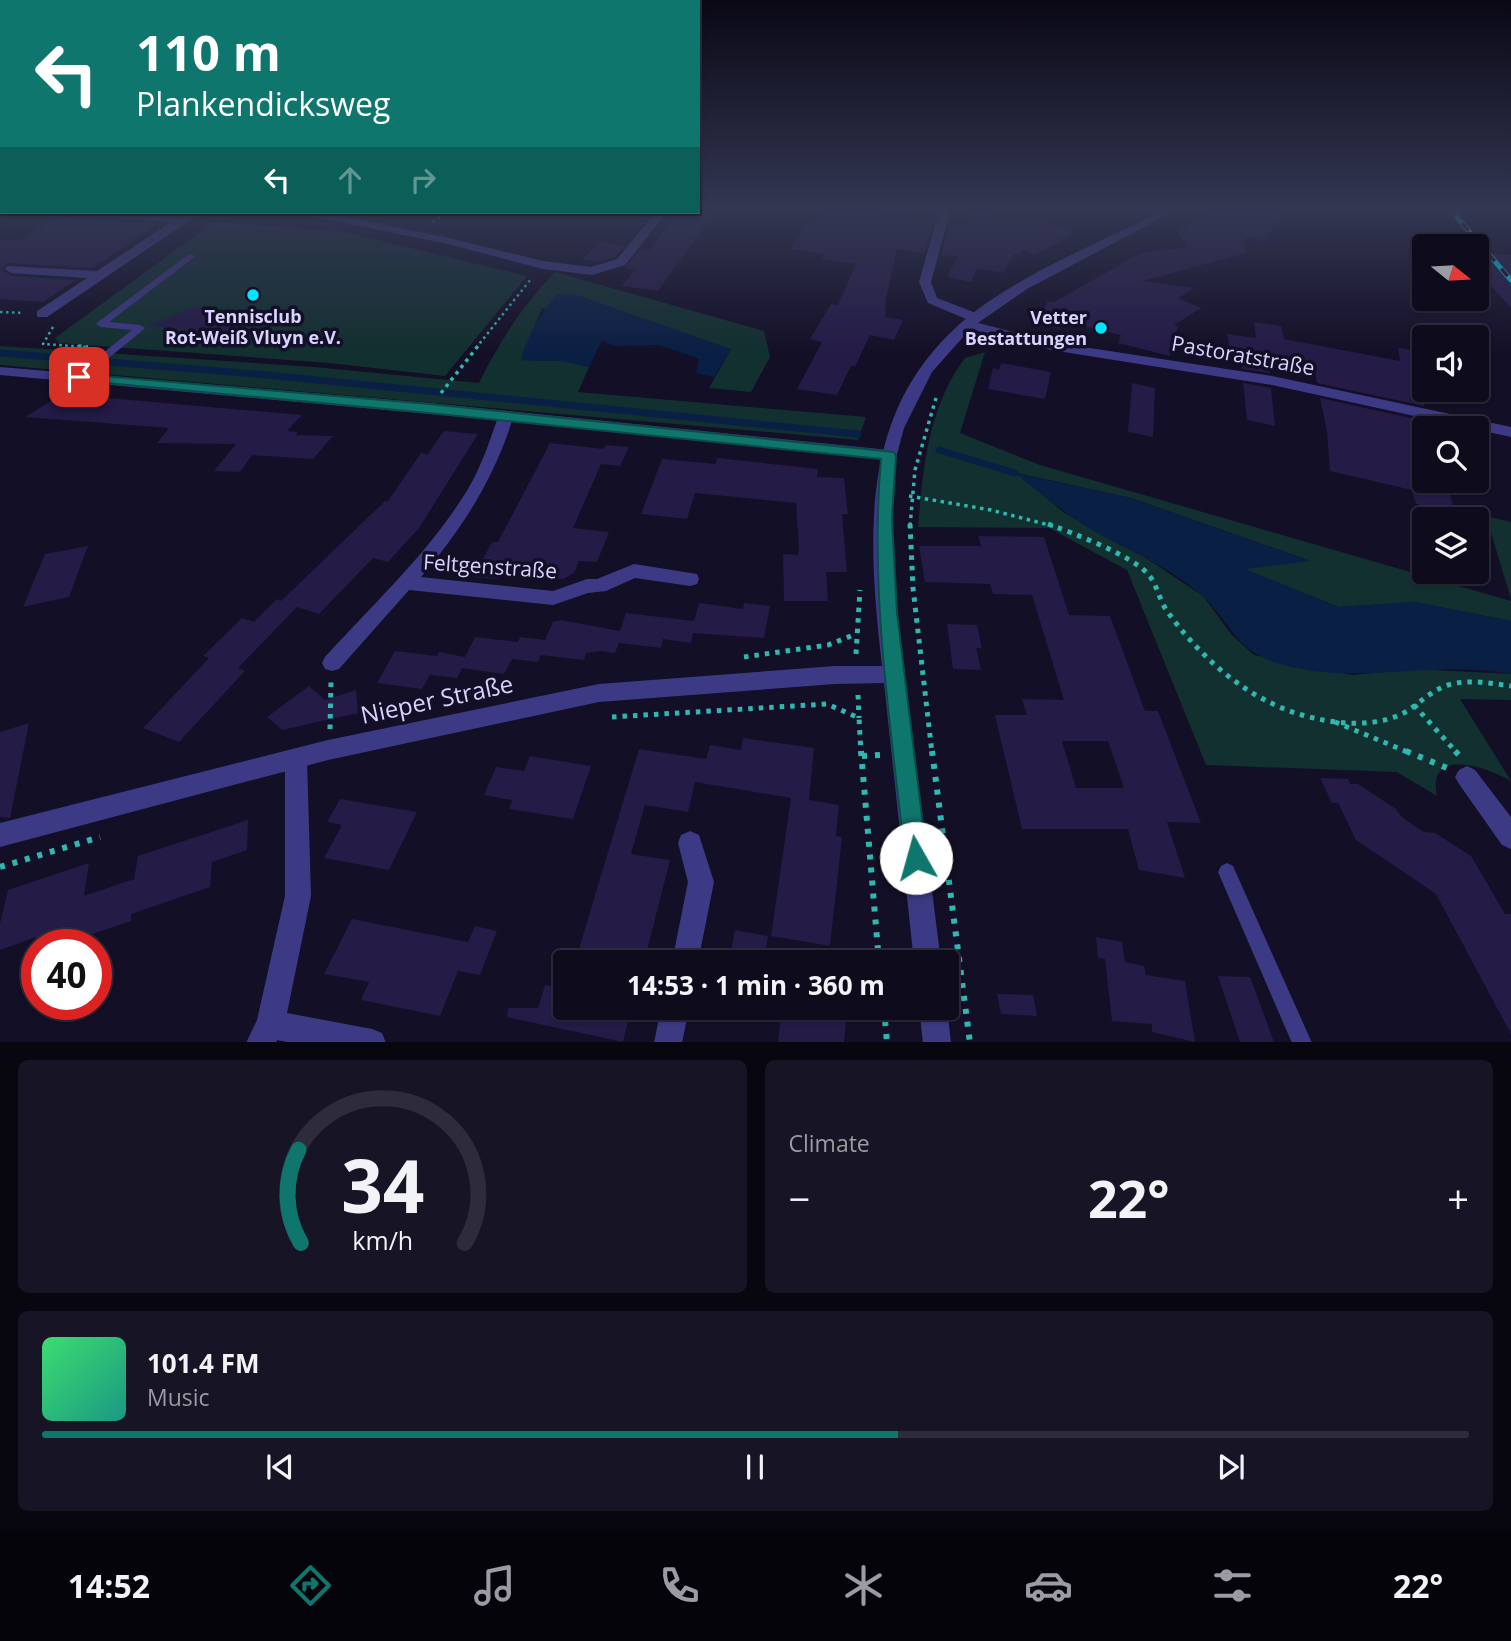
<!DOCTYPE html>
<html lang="en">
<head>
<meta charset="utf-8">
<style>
	body { margin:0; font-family:"Open Sans",sans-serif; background:#171425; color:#f1f3f6; height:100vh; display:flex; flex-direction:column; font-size:26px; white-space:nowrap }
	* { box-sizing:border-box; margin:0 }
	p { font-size:23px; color:#9b9ba3 }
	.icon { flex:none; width:38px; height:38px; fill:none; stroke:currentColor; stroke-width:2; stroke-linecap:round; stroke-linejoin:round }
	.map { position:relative; height:1042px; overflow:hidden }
	.drawer { display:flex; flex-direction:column; gap:18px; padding:18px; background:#08060f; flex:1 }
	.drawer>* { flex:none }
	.banner { position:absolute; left:0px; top:0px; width:700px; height:214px; box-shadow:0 2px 5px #0004,0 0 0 2px #2e2b3b; background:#0f766e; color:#fff; overflow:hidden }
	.needle { width:46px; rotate:108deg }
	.fabs { position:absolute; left:1412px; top:234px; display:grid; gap:14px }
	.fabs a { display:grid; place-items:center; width:77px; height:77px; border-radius:7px; background:#0e0b1c; box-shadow:0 2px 5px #0004,0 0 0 2px #2e2b3b; font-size:35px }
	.speed { position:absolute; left:21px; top:929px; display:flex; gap:14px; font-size:35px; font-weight:700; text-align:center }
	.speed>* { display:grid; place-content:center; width:91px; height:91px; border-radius:50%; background:#0e0b1c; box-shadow:0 2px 5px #0004,0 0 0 2px #2e2b3b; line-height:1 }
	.speed .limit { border:10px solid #d22; background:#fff; color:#111 }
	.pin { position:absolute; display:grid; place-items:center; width:60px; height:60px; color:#fff; margin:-30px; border-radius:14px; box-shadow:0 4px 10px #0006 }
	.me { position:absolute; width:77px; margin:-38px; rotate:353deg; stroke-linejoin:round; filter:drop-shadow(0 0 5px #0008) }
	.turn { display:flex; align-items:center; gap:24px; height:147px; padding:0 21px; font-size:32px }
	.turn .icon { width:91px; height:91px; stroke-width:2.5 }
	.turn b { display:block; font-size:49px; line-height:60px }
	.lanes { display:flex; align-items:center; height:66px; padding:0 21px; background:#0003; justify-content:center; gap:35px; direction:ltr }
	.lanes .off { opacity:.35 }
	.big { font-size:52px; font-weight:700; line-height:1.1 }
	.drawer .tile { flex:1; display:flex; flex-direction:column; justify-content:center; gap:10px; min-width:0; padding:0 24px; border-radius:10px; background:#171425 }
	.drawer .dial { align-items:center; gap:0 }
	.dial svg { height:182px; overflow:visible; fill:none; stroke:#2e2b3b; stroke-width:7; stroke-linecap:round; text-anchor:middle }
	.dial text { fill:#f1f3f6; stroke:none }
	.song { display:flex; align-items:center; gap:21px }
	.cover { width:84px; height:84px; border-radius:10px; background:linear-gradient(135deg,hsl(140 70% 55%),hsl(170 70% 35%)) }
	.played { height:7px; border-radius:4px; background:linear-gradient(90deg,#0f766e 60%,#2e2b3b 60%) }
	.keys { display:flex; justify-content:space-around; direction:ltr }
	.heat { display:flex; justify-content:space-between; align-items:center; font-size:38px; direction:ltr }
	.drawer .tiles { flex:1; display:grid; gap:18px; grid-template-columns:1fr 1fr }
	.tile:last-child { grid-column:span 2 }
	.trip { position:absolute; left:553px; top:950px; width:406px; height:70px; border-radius:7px; background:#0e0b1c; box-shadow:0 2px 5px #0004,0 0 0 2px #2e2b3b; font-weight:700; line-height:70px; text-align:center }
	.menu { display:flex; height:112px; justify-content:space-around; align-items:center; background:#06040b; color:#9b9ba3 }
	.menu .icon { width:49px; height:49px }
	.menu .current { color:#0f766e }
	.menu b { font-size:32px; color:#f1f3f6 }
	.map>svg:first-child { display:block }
	.green { fill:#12302f }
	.water { fill:#0a1f44 }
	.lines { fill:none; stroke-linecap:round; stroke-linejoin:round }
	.stream { stroke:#0a1f44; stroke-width:7 }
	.building { fill:#241b47; fill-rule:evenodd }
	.path-far3 { stroke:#2fb8b0; stroke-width:2.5; stroke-dasharray:2.5 3.5; stroke-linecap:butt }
	.path-far2 { stroke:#2fb8b0; stroke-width:3.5; stroke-dasharray:3.5 4.5; stroke-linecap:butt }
	.path-far1 { stroke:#2fb8b0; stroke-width:5; stroke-dasharray:4.5 6; stroke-linecap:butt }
	.path { stroke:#2fb8b0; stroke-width:6; stroke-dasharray:5 8; stroke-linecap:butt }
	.service { fill:#3d3a85; fill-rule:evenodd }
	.minor { fill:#3d3a85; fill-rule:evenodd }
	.tertiary { fill:#3d3a85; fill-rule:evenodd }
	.rail-casing { stroke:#00e5ff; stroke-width:5 }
	.rail { stroke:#130f26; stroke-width:3.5; stroke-dasharray:10; stroke-linecap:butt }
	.route { fill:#0f766e; stroke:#0a4d48; stroke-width:2 }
	.poi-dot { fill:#00e5ff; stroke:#130f26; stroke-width:2.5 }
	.labels { text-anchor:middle; stroke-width:7; stroke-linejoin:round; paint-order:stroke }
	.far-poi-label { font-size:18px; font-weight:bold; fill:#d9d4ff; stroke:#130f26 }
	.street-label { font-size:21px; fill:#d9d4ff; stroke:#130f26 }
	.near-street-label { font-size:24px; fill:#d9d4ff; stroke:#130f26 }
</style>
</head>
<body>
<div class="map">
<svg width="1511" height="1043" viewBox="0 0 1511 1043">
	<rect width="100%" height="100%" fill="#130f26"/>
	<!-- green -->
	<path class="green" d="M 214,222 L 344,232 L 527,276 L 445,376 L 329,363 L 59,343 L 55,338 Z
		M 555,272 L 764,331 L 770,357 L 751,392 L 709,388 L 731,349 L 542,308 L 521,360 L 563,361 L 589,367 L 578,392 L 866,417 L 858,440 L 0,365 L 0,346 L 314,367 L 479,383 C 499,342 523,305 555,272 Z
		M 985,352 L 960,433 L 1040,465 L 1511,601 L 1511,621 L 1415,602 L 1339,607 L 1243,569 L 1308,560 L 1131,498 L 1017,473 L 1063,512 L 1140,554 L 1203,596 L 1231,634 L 1254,655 L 1352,675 L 1415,669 L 1511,674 L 1511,700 L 1460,699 L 1511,781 C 1488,767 1426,746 1437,796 L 1397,772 L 1206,765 L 1127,570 L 1049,528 L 918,527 C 923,468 928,407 965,358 Z
		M 1486,516 L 1511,522 L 1511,599 Z"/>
	<!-- water -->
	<path class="water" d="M 558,294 L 577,295 L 731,349 L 714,377 L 696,373 L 699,359 L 660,345 L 614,346 L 602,340 L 589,367 L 563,361 L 521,360 C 526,339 542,309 558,294 Z
		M 1015,473 L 1131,498 L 1310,561 L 1245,569 L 1339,607 L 1415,602 L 1511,621 L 1511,674 C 1436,659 1358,686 1284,665 C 1232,651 1234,624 1201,595 C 1169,566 1128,551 1092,530 C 1064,513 1040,493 1015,473 Z"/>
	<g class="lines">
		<!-- stream -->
		<path class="stream" d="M 0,353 L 89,360
			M 108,362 L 257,374 L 858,434
			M 939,450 L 1015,473"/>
	</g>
	<!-- building -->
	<path class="building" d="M 826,208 L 855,208 L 854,212 L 934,221 L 925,253 L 897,249 L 886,298 L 885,317 L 903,320 L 894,340 L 870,335 L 855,367 L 851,366 L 837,395 L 797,389 L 822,342 L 810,339 L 831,304 L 838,305 L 856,264 L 822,259 L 824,254 L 790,249 L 806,222 L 818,223 Z
		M 970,208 L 994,208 L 992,217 L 1030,222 L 1034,217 L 1076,233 L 1034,255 L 1023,250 L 1020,255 L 1014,254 L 1003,273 L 977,268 L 971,282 L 947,277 L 958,257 L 941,255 L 950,223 L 966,224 Z
		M 1219,208 L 1287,208 L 1263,242 L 1249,237 L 1243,240 L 1246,253 L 1143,281 L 1194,288 L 1178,298 L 1201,308 L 1174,325 L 1178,326 L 1170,356 L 1118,343 L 1121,335 L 1063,321 L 1059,329 L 1038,323 L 1041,316 L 1033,314 L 1045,307 L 1048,301 L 1054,302 L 1141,253 L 1187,247 L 1178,232 Z
		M 679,212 L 715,212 L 658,291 L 622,286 L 634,270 L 624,268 L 641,249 L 648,251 Z
		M 60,217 L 157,224 L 93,268 L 7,263 L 2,270 L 11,276 L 76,280 L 43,302 L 0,299 L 0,240 L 18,241 Z
		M 602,242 L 624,246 L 615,257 L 597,262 L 581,259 Z
		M 1477,253 L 1511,255 L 1511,308 L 1477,270 Z
		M 194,307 L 240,311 L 238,334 L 148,326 Z
		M 1254,322 L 1281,326 L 1284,339 L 1400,361 L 1398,348 L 1424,352 L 1424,406 L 1317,383 L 1315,371 L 1269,363 L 1270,373 L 1242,369 L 1241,358 L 1231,356 L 1227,334 L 1256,338 Z
		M 1001,363 L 1051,372 L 1045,399 L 988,389 L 993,368 L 999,370 Z
		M 1132,383 L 1155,388 L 1153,437 L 1128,432 Z
		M 1243,383 L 1271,388 L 1275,426 L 1247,420 Z
		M 62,394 L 302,415 L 287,431 L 298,432 L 296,435 L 333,436 L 313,459 L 252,455 L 240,472 L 214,471 L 236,444 L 157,443 L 169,428 L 25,417 Z
		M 1320,398 L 1424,421 L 1424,484 L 1449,489 L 1455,514 L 1416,504 L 1412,490 L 1330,471 L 1327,432 Z
		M 444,431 L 478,434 L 419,528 L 388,562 L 373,558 L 319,614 L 297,607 L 238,668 L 245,671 L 179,742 L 143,728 L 209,658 L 203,656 L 242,618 L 254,622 L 277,599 L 281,601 L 385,501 L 388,501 L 421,453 L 428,454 Z
		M 550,443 L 604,449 L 606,445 L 629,447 L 620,466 L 601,464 L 573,528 L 609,532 L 597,562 L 579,561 L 574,573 L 563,579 L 502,571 L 498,579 L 473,577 L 492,542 L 498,542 Z
		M 717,458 L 818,469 L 817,477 L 844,478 L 848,514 L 842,514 L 847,572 L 826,572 L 828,601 L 784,601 L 783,554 L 798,555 L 799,546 L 796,503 L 695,493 L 687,519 L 641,514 L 662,459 L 716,464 Z
		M 978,536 L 1044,537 L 1069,615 L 1110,616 L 1145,711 L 1158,711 L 1201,823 L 1167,822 L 1185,878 L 1139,870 L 1128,829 L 1022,829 L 995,715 L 1027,715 L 1022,699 L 1064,700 L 1032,595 L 993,594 L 990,584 L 925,582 L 919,546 L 981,546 ZM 1062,741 L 1108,741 L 1124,788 L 1076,788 Z
		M 88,546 L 69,597 L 23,607 L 45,554 Z
		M 699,603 L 743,609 L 744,603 L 770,606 L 764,638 L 693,633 L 691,643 L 663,639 L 661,648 L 619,643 L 615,653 L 601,651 L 586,653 L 584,660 L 541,655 L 538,662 L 512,659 L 504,674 L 462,668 L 457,678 L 430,675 L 422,689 L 377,683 L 395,651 L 437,656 L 439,652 L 465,657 L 475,637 L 518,642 L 520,637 L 545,640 L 553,622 L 561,620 L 620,631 L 626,613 L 694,621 Z
		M 947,624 L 977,625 L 982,648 L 976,648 L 981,670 L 953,669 Z
		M 309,686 L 325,700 L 356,690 L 358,713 L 282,730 L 267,717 Z
		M 29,723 L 10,818 L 0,817 L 0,732 Z
		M 743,738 L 814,748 L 809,800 L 839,805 L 836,836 L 842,837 L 830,946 L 771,936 L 791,798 L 695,782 L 688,812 L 645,805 L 631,854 L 670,860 L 644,962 L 575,962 L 639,749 L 706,759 L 710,745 L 741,750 Z
		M 530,756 L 591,766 L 573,819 L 509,809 L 512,800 L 484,795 L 496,767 L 524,771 Z
		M 1320,778 L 1348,779 L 1350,784 L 1358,784 L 1396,809 L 1402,817 L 1413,825 L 1424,832 L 1435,833 L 1471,856 L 1505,914 L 1511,914 L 1511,1034 L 1436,894 L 1356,840 L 1338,803 L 1332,803 Z
		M 340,799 L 417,812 L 389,870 L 324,858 L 342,825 L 327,822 Z
		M 248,820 L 247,850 L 212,862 L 210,887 L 131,914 L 131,921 L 83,937 L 73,945 L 35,945 L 36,937 L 0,950 L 0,923 L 8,890 L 89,863 L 84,896 L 134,879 L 138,856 Z
		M 352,919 L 468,942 L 475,926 L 497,931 L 480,975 L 458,971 L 440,1016 L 361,1000 L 369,982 L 324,974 Z
		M 735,930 L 768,936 L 764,962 L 729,962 Z
		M 1096,937 L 1122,942 L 1125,962 L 1144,966 L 1146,975 L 1185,981 L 1195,1042 L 1152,1032 L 1152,1024 L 1112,1021 L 1105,959 L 1098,958 Z
		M 1218,976 L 1250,977 L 1274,1042 L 1240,1042 Z
		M 545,985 L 565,988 L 565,1008 L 631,1008 L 623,1042 L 507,1017 L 508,1008 L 538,1008 Z
		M 997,994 L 1033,995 L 1037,1016 L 1001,1014 Z
		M 782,1008 L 847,1008 L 844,1042 L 778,1042 Z"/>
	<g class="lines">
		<!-- path-far3 -->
		<path class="path-far3" d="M 433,222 L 446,212
			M 0,312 L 24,313
			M 53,327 L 43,344 L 88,347
			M 476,348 L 531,279"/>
		<!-- path-far2 -->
		<path class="path-far2" d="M 78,346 L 88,347
			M 441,393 L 478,346
			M 909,496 L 991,510 L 1053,526
			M 910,526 L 915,470 L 936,398"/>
		<!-- path-far1 -->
		<path class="path-far1" d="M 910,524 L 913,588 L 932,753
			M 1048,524 C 1073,533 1130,555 1147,573 C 1157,583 1159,600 1167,611 C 1202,660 1253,705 1314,718 C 1343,725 1381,727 1407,711 C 1421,702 1432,690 1448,685 C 1468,679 1490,683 1511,686
			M 856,654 L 860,590
			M 744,657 L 828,645 L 856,634
			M 858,695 L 859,718
			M 1414,705 L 1457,753
			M 612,717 L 827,704 L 859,718 L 861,753
			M 1335,722 L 1410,753
			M 330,729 L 331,682"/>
		<!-- path -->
		<path class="path" d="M 861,751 L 879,962
			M 932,751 L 970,1043
			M 1406,751 L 1447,768
			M 1455,751 L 1460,756
			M 862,756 L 882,755
			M 0,867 L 100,837
			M 884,1008 L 887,1043"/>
		<!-- service -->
		<path class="service" d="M 189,254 L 196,256 L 109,322 L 140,325 L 145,328 L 143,330 L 83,379 L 75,379 L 75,375 L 132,330 L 101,327 L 96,324 L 98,322 Z
			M 1227,863 L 1233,866 L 1312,1043 L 1292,1043 L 1218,872 L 1221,866 Z"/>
		<!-- minor -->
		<path class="minor" d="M 940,208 L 951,208 L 931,282 L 937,298 L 981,315 L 981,321 L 971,321 L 928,303 L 919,282 Z
			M 99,212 L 180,216 L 189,212 L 202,212 L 47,317 L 37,317 L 37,311 L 87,278 L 11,273 L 5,269 L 7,266 L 97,271 L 171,222 L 103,217 L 99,216 Z
			M 300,212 L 320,212 L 449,238 L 543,261 L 591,267 L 617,259 L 656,212 L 667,212 L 625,265 L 592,275 L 543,269 L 448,244 L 305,215 Z
			M 967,320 L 1051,342 L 1272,376 L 1511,427 L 1511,437 L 1272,385 L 1051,350 L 962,327 L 960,324 Z
			M 0,367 L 429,403 L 889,450 L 897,455 L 889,460 L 512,421 C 493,481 461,530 421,577 L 553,591 L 587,579 L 597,579 L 634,564 L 697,574 L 699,579 L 697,584 L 690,586 L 635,578 L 606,591 L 588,593 L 553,605 L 409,590 L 339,669 L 332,671 L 325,669 L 322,663 L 325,657 C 374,603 430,552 468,489 C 481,467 489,443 497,420 L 0,375 Z
			M 296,749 L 304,752 L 307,759 L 311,896 L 287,1013 L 372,1029 L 382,1033 L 386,1043 L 293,1043 L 277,1040 L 276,1043 L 246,1043 L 257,1020 L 285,896 L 285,759 L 288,752 Z
			M 1467,766 L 1475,770 L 1511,817 L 1511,849 L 1502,845 L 1459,784 L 1455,777 L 1459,770 Z
			M 690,831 L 699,835 L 714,882 L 698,962 L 672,962 L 688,882 L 678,843 L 681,835 Z
			M 661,1008 L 689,1008 L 682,1043 L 654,1043 Z"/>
		<!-- tertiary -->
		<path class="tertiary" d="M 1166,208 L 1180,208 L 1027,289 L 972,327 L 932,372 L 904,428 L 896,458 L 892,491 L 894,590 L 941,962 L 914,962 L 884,683 L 835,684 L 599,702 L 328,760 L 0,847 L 0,823 L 328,740 L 599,684 L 835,666 L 882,666 C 866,525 858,392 988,302 C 1043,264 1107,240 1166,208 Z
			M 947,1007 L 951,1043 L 923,1043 L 919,1008 Z"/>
		<defs>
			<path id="rail" d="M 1449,208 L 1511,280"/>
		</defs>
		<!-- rail casing -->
		<use href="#rail" class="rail-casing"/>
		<!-- rail -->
		<use href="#rail" class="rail"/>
	</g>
	<!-- sky -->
	<linearGradient id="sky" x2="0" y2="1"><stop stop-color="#0a0815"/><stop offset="0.59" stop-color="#333752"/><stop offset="1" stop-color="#333752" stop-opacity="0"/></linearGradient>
	<rect width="1511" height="354" fill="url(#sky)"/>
	<!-- route -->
	<path class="route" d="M 79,374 L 429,404 L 894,452 L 896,456 L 892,518 L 897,613 L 927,858 L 924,866 L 916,869 L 908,866 L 905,858 C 891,726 869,592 881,459 L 429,413 L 74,380 L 74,375 Z"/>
	<!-- markers -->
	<g class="poi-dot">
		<circle cx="253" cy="295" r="7"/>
		<circle cx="1101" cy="328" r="7"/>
	</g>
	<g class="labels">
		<!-- far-poi labels -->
		<g class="far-poi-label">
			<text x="253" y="323">Tennisclub<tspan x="253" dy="21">Rot-Weiß Vluyn e.V.</tspan></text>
			<text x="1087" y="324" text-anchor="end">Vetter<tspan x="1087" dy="21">Bestattungen</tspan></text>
		</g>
		<!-- street labels -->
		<g class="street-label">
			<text transform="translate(1243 356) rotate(10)" y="7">Pastoratstraße</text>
			<text transform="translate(490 567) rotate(4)" y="7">Feltgenstraße</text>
		</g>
		<!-- near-street labels -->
		<g class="near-street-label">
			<text transform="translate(437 700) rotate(-12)" y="8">Nieper Straße</text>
		</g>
	</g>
</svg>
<div class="fabs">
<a><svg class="needle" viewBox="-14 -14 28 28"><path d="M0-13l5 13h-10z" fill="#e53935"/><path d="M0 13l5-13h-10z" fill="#9b9ba3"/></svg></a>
<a><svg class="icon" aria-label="sound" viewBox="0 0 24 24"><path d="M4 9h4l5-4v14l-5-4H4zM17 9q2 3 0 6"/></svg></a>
<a><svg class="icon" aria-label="search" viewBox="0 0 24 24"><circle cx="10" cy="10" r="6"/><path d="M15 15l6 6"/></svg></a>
<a><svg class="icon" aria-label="layers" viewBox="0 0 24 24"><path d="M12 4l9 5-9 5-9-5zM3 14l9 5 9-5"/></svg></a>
</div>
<div class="speed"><div class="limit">40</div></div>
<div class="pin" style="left:79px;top:377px;background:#d93025"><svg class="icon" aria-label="arrive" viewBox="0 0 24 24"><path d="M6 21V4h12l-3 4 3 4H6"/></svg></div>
<svg class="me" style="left:916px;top:858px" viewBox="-20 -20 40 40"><circle r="19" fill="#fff"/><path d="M0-13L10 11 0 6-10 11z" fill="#0f766e"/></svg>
<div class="trip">14:53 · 1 min · 360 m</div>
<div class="banner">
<div class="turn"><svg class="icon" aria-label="left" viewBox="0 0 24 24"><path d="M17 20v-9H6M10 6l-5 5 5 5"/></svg><div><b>110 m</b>Plankendicksweg</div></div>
<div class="lanes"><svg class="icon" aria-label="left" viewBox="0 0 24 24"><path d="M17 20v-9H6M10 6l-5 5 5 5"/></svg><svg class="icon off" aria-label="ahead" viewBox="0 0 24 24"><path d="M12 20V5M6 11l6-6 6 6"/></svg><svg class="icon off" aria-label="right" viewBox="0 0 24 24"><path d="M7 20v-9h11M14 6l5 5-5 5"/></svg></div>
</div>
</div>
<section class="drawer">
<div class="tiles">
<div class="tile dial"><svg viewBox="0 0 100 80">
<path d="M14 69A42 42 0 1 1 86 69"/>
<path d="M14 69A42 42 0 0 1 13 28" stroke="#0f766e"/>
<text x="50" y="56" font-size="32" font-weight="700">34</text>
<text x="50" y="72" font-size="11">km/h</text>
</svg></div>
<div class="tile"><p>Climate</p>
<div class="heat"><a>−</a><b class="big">22°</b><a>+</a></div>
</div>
<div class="tile">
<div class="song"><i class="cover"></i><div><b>101.4 FM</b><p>Music</p></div></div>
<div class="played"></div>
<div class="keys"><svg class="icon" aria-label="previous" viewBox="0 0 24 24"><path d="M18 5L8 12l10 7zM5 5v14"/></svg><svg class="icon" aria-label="pause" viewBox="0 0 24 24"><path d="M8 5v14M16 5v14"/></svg><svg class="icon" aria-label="next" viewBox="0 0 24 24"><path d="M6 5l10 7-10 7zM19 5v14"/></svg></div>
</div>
</div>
</section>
<nav class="menu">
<b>14:52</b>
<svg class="icon current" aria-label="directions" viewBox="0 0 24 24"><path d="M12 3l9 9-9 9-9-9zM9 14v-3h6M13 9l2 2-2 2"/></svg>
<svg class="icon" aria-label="music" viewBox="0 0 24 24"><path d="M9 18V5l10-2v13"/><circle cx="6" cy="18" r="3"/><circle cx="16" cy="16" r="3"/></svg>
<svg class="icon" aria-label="phone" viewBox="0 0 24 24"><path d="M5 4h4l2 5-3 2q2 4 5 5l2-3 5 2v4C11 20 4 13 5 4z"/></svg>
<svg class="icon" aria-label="climate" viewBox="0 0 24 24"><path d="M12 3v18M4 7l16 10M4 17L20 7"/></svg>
<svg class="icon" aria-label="car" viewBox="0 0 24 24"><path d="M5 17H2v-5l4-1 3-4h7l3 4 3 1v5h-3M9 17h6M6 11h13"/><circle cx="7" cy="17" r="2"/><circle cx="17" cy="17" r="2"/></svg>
<svg class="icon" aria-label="filters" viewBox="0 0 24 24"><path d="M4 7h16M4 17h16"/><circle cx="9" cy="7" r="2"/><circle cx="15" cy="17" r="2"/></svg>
<b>22°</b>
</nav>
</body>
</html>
